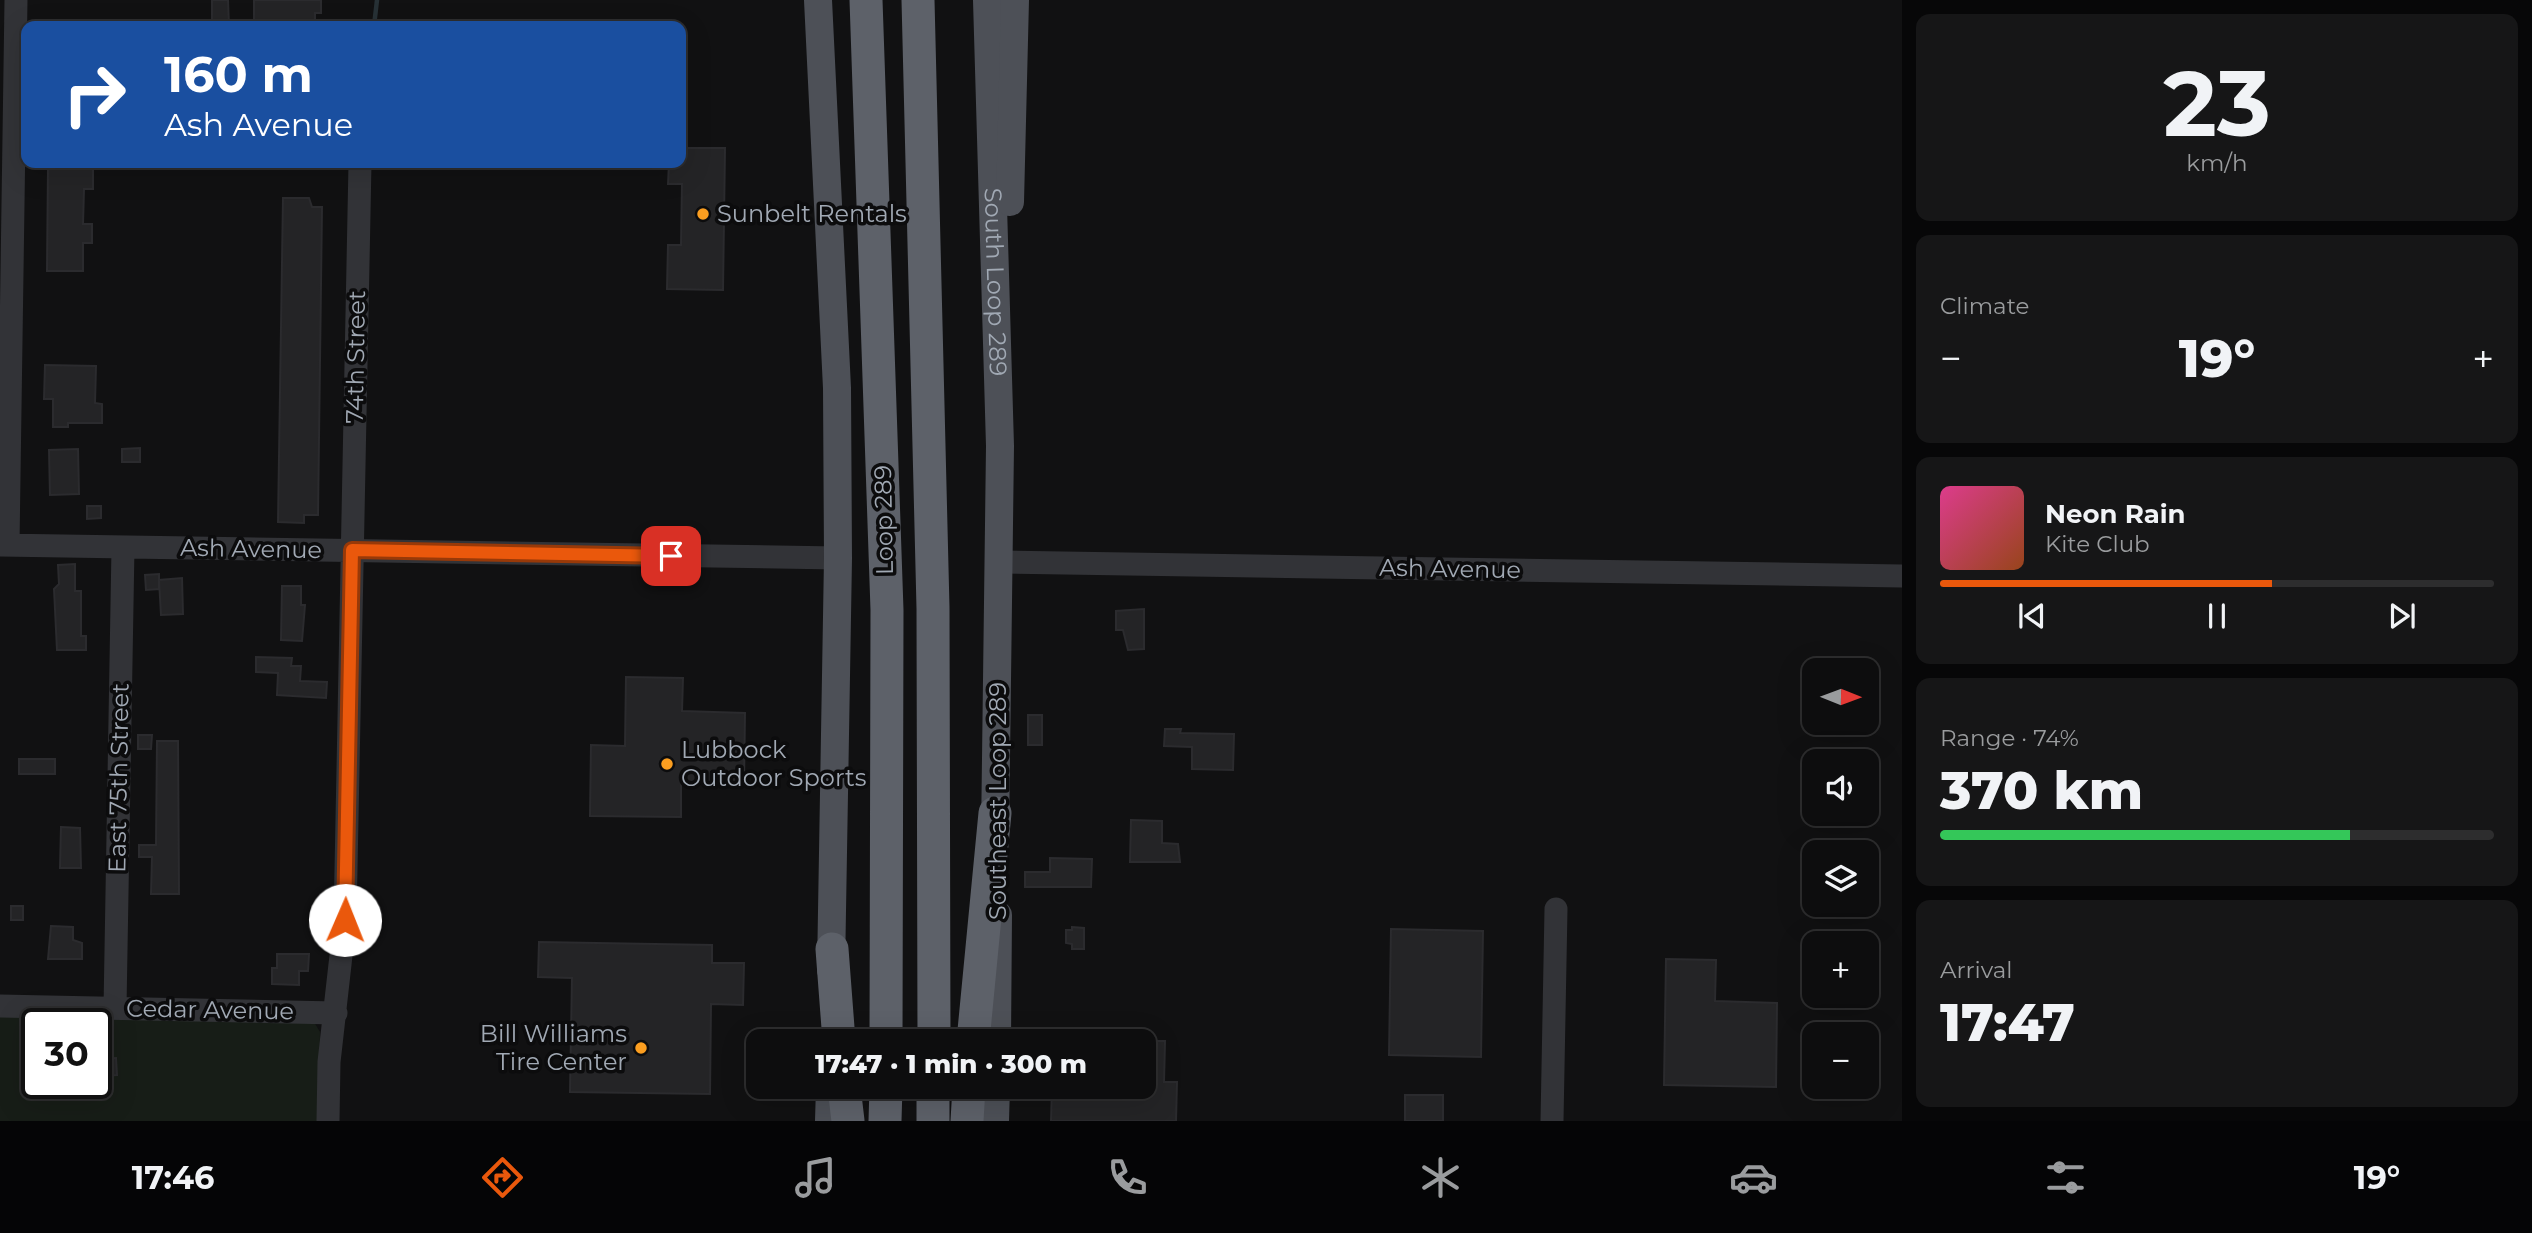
<!DOCTYPE html>
<html lang="en">
<head>
<meta charset="utf-8">
<style>
	body { margin:0; font-family:Montserrat,sans-serif; background:#161617; color:#f1f3f6; height:100vh; display:flex; flex-direction:column; font-size:26px; white-space:nowrap }
	* { box-sizing:border-box; margin:0 }
	p { font-size:23px; color:#9a9c9e }
	.icon { flex:none; width:38px; height:38px; fill:none; stroke:currentColor; stroke-width:2; stroke-linecap:round; stroke-linejoin:round }
	.map { position:relative; flex:1; overflow:hidden }
	.sheet { display:flex; flex-direction:column; gap:14px; padding:14px; background:#070708; width:630px }
	.sheet>* { flex:none }
	.top-card { position:absolute; left:21px; top:21px; width:665px; height:147px; border-radius:14px; box-shadow:0 7px 28px #0002,0 0 0 2px #2d2d2e; background:#1a4fa0; color:#fff; overflow:hidden }
	.needle { width:46px; rotate:91deg }
	.tools { position:absolute; left:1802px; top:658px; display:grid; gap:14px }
	.tools a { display:grid; place-items:center; width:77px; height:77px; border-radius:14px; background:#0d0d0e; box-shadow:0 7px 28px #0002,0 0 0 2px #2d2d2e; font-size:35px }
	.speed { position:absolute; left:21px; top:1008px; display:flex; gap:14px; font-size:35px; font-weight:700; text-align:center }
	.speed>* { display:grid; place-content:center; width:91px; height:91px; border-radius:50%; background:#0d0d0e; box-shadow:0 7px 28px #0002,0 0 0 2px #2d2d2e; line-height:1 }
	.speed .limit { border:4px solid #111; border-radius:10px; background:#fff; color:#111 }
	.pin { position:absolute; display:grid; place-items:center; width:60px; height:60px; color:#fff; margin:-30px; border-radius:14px; box-shadow:0 4px 10px #0006 }
	.me { position:absolute; width:77px; margin:-38px; rotate:1deg; stroke-linejoin:round; filter:drop-shadow(0 0 5px #0008) }
	.turn { display:flex; align-items:center; gap:24px; height:147px; padding:0 28px; font-size:32px }
	.turn .icon { width:91px; height:91px; stroke-width:2.5 }
	.turn b { display:block; font-size:49px; line-height:60px }
	.big { font-size:52px; font-weight:800; line-height:1.1 }
	.sheet .card { flex:1; display:flex; flex-direction:column; justify-content:center; gap:10px; min-width:0; padding:0 24px; border-radius:14px; background:#161617 }
	.sheet .dial { align-items:center; gap:0 }
	.dial b { font-size:91px; line-height:1 }
	.song { display:flex; align-items:center; gap:21px }
	.cover { width:84px; height:84px; border-radius:10px; background:linear-gradient(135deg,hsl(330 70% 55%),hsl(20 70% 35%)) }
	.played { height:7px; border-radius:4px; background:linear-gradient(90deg,#ea580c 60%,#2d2d2e 60%) }
	.keys { display:flex; justify-content:space-around; direction:ltr }
	.heat { display:flex; justify-content:space-between; align-items:center; font-size:38px; direction:ltr }
	.charge { height:10px; border-radius:5px; background:linear-gradient(90deg,#34c759 74%,#2d2d2e 0) }
	.trip { position:absolute; left:746px; top:1029px; width:410px; height:70px; border-radius:14px; background:#0d0d0e; box-shadow:0 7px 28px #0002,0 0 0 2px #2d2d2e; font-weight:800; line-height:70px; text-align:center }
	.dock { display:flex; height:112px; justify-content:space-around; align-items:center; background:#050506; color:#9a9c9e }
	.dock .icon { width:49px; height:49px }
	.dock .on { color:#ea580c }
	.dock b { font-size:32px; color:#f1f3f6 }
	main { display:flex; flex:1; min-height:0 }
	.map>svg:first-child { display:block }
	.green { fill:#171d17; fill-rule:evenodd }
	.lines { fill:none; stroke-linecap:round; stroke-linejoin:round }
	.stream { stroke:#273136; stroke-width:4.5 }
	.building { fill:#242426; stroke:#2b2b2e; stroke-width:2 }
	.minor { stroke:#323337; stroke-width:23 }
	.major { stroke:#4d5057; stroke-width:28 }
	.highway { stroke:#5d6169; stroke-width:33 }
	.route-casing { stroke:#983908; stroke-width:18 }
	.route { stroke:#ea580c; stroke-width:12 }
	.poi-dot { fill:#fb9e20; stroke:#0c0c0d; stroke-width:2.5 }
	.labels { text-anchor:middle; stroke-width:7; stroke-linejoin:round; paint-order:stroke }
	.poi-label { font-size:24px; fill:#a1a9b4; stroke:#0c0c0d; text-anchor:start }
	.street-label { font-size:24px; fill:#a1a9b4; stroke:#0c0c0d }
</style>
</head>
<body>
<main>
<div class="map">
<svg width="1902" height="1121" viewBox="0 0 1902 1121">
	<rect width="100%" height="100%" fill="#111112"/>
	<!-- green -->
	<path class="green" d="M 0,1012 L 314,1022 L 320,1032 L 319,1121 L 0,1121 ZM 37,1024 L 96,1024 L 96,1083 L 37,1083 Z"/>
	<g class="lines">
		<!-- stream -->
		<path class="stream" d="M 374,26 L 377,0"/>
	</g>
	<!-- building -->
	<path class="building" d="M 212,0 L 228,0 L 229,26 L 212,26 Z
		M 254,0 L 321,0 L 321,13 L 315,13 L 315,26 L 254,26 Z
		M 681,148 L 725,148 L 723,290 L 667,289 L 668,245 L 681,245 L 682,184 L 668,184 L 669,163 L 681,163 Z
		M 48,168 L 93,168 L 93,189 L 84,189 L 83,224 L 92,224 L 92,243 L 83,243 L 83,271 L 47,271 Z
		M 283,198 L 309,198 L 312,207 L 322,207 L 318,515 L 304,515 L 304,523 L 278,522 Z
		M 45,365 L 96,366 L 95,403 L 102,404 L 102,423 L 68,423 L 68,427 L 53,427 L 53,399 L 44,399 Z
		M 140,448 L 140,462 L 122,462 L 122,449 Z
		M 78,449 L 79,494 L 50,495 L 49,450 Z
		M 87,506 L 101,506 L 101,518 L 87,519 Z
		M 75,564 L 75,591 L 81,591 L 81,636 L 86,636 L 86,650 L 57,650 L 54,589 L 59,584 L 58,565 Z
		M 159,574 L 159,589 L 146,590 L 145,575 Z
		M 182,578 L 183,614 L 161,615 L 159,580 Z
		M 282,586 L 301,586 L 301,605 L 305,605 L 302,641 L 281,640 Z
		M 1144,609 L 1144,649 L 1128,650 L 1123,630 L 1116,630 L 1116,611 Z
		M 256,657 L 292,658 L 291,666 L 301,666 L 300,681 L 327,682 L 326,698 L 277,695 L 278,673 L 256,672 Z
		M 626,677 L 683,678 L 682,711 L 745,713 L 744,783 L 681,782 L 681,817 L 590,816 L 591,745 L 625,746 Z
		M 1028,715 L 1042,715 L 1042,745 L 1028,745 Z
		M 1165,729 L 1181,729 L 1180,733 L 1234,734 L 1233,770 L 1192,769 L 1192,747 L 1164,746 Z
		M 138,735 L 152,735 L 151,749 L 138,749 Z
		M 157,741 L 178,741 L 179,894 L 151,894 L 152,857 L 139,857 L 139,845 L 156,845 Z
		M 19,759 L 55,759 L 55,774 L 19,774 Z
		M 1131,820 L 1162,821 L 1162,843 L 1178,844 L 1180,862 L 1130,862 Z
		M 61,827 L 80,828 L 81,868 L 60,868 Z
		M 1050,858 L 1092,859 L 1091,887 L 1025,887 L 1025,872 L 1050,872 Z
		M 11,906 L 23,906 L 23,920 L 11,920 Z
		M 51,926 L 73,927 L 73,940 L 82,943 L 82,959 L 48,959 Z
		M 1072,927 L 1084,928 L 1084,949 L 1072,949 L 1072,944 L 1066,943 L 1066,930 L 1072,930 Z
		M 1391,929 L 1483,931 L 1481,1057 L 1389,1055 Z
		M 539,942 L 712,945 L 712,963 L 744,963 L 743,1005 L 711,1004 L 710,1094 L 570,1092 L 572,978 L 538,977 Z
		M 277,954 L 309,954 L 308,971 L 299,971 L 299,985 L 272,984 L 272,968 L 277,968 Z
		M 1666,959 L 1716,960 L 1715,1001 L 1777,1003 L 1776,1087 L 1664,1085 Z
		M 1143,1041 L 1165,1041 L 1164,1082 L 1177,1082 L 1176,1121 L 1051,1121 L 1052,1087 L 1143,1087 Z
		M 116,1058 L 117,1075 L 98,1076 L 97,1059 Z
		M 1405,1095 L 1443,1095 L 1443,1121 L 1405,1121 Z"/>
	<g class="lines">
		<!-- minor -->
		<path class="minor" d="M 0,545 L 838,558
			M 8,545 L 16,0
			M 999,562 L 1902,576
			M 0,1006 L 336,1013
			M 115,1008 L 123,547
			M 328,1121 L 329,1062 L 345,920 L 360,163
			M 1552,1121 L 1556,909"/>
		<!-- major -->
		<g class="major">
			<path d="M 818,0 L 837,388 L 838,558 L 831,970"/>
			<path id="s1" d="M 987,0 L 1000,446 L 995,836"/>
			<path d="M 1010,202 L 1015,0"/>
			<path d="M 997,1041 L 998,915"/>
			<path d="M 829,1121 L 830,1087"/>
			<path d="M 995,1121 L 996,1087"/>
		</g>
		<!-- highway -->
		<path class="highway" d="M 866,0 L 887,610 L 886,1041
			M 918,0 L 933,608 L 934,1041
			M 832,949 L 839,1041
			M 973,1041 L 995,813
			M 844,1087 L 848,1121
			M 885,1121 L 886,1087
			M 933,1121 L 933,1087
			M 967,1121 L 969,1087"/>
	</g>
	<g class="lines">
		<defs>
			<path id="route" d="M 345,920 L 352,550 L 671,556"/>
		</defs>
		<!-- route casing -->
		<use href="#route" class="route-casing"/>
		<!-- route -->
		<use href="#route" class="route"/>
	</g>
	<!-- markers -->
	<g class="poi-dot">
		<circle cx="703" cy="214" r="7"/>
		<circle cx="667" cy="764" r="7"/>
		<circle cx="641" cy="1048" r="7"/>
	</g>
	<g class="labels">
		<!-- poi labels -->
		<g class="poi-label">
			<text x="717" y="222">Sunbelt Rentals</text>
			<text x="681" y="758">Lubbock<tspan x="681" dy="28">Outdoor Sports</tspan></text>
			<text x="627" y="1042" text-anchor="end">Bill Williams<tspan x="627" dy="28">Tire Center</tspan></text>
		</g>
		<!-- street labels -->
		<g class="street-label">
			<text dy="8" stroke="none"><textPath href="#s1" startOffset="282">South Loop 289</textPath></text>
			<text transform="translate(356 357) rotate(-89)" y="8">74th Street</text>
			<text transform="translate(884 520) rotate(-91)" y="8">Loop 289</text>
			<text transform="translate(251 549) rotate(1)" y="8">Ash Avenue</text>
			<text transform="translate(1450 569) rotate(1)" y="8">Ash Avenue</text>
			<text transform="translate(119 778) rotate(-89)" y="8">East 75th Street</text>
			<text transform="translate(998 801) rotate(-90)" y="8">Southeast Loop 289</text>
			<text transform="translate(210 1010) rotate(1)" y="8">Cedar Avenue</text>
		</g>
	</g>
</svg>
<div class="tools">
<a><svg class="needle" viewBox="-14 -14 28 28"><path d="M0-13l5 13h-10z" fill="#e53935"/><path d="M0 13l5-13h-10z" fill="#9a9c9e"/></svg></a>
<a><svg class="icon" aria-label="sound" viewBox="0 0 24 24"><path d="M4 9h4l5-4v14l-5-4H4zM17 9q2 3 0 6"/></svg></a>
<a><svg class="icon" aria-label="layers" viewBox="0 0 24 24"><path d="M12 4l9 5-9 5-9-5zM3 14l9 5 9-5"/></svg></a>
<a>+</a>
<a>−</a>
</div>
<div class="speed"><div class="limit">30</div></div>
<div class="pin" style="left:671px;top:556px;background:#d93025"><svg class="icon" aria-label="arrive" viewBox="0 0 24 24"><path d="M6 21V4h12l-3 4 3 4H6"/></svg></div>
<svg class="me" style="left:345px;top:920px" viewBox="-20 -20 40 40"><circle r="19" fill="#fff"/><path d="M0-13L10 11 0 6-10 11z" fill="#ea580c"/></svg>
<div class="trip">17:47 · 1 min · 300 m</div>
<div class="top-card">
<div class="turn"><svg class="icon" aria-label="right" viewBox="0 0 24 24"><path d="M7 20v-9h11M14 6l5 5-5 5"/></svg><div><b>160 m</b>Ash Avenue</div></div>
</div>
</div>
<section class="sheet">
<div class="card dial"><b>23</b><p>km/h</p></div>
<div class="card"><p>Climate</p>
<div class="heat"><a>−</a><b class="big">19°</b><a>+</a></div>
</div>
<div class="card">
<div class="song"><i class="cover"></i><div><b>Neon Rain</b><p>Kite Club</p></div></div>
<div class="played"></div>
<div class="keys"><svg class="icon" aria-label="previous" viewBox="0 0 24 24"><path d="M18 5L8 12l10 7zM5 5v14"/></svg><svg class="icon" aria-label="pause" viewBox="0 0 24 24"><path d="M8 5v14M16 5v14"/></svg><svg class="icon" aria-label="next" viewBox="0 0 24 24"><path d="M6 5l10 7-10 7zM19 5v14"/></svg></div>
</div>
<div class="card"><p>Range · 74%</p><b class="big">370 km</b><div class="charge"></div></div>
<div class="card"><p>Arrival</p><b class="big">17:47</b></div>
</section>
</main>
<nav class="dock">
<b>17:46</b>
<svg class="icon on" aria-label="directions" viewBox="0 0 24 24"><path d="M12 3l9 9-9 9-9-9zM9 14v-3h6M13 9l2 2-2 2"/></svg>
<svg class="icon" aria-label="music" viewBox="0 0 24 24"><path d="M9 18V5l10-2v13"/><circle cx="6" cy="18" r="3"/><circle cx="16" cy="16" r="3"/></svg>
<svg class="icon" aria-label="phone" viewBox="0 0 24 24"><path d="M5 4h4l2 5-3 2q2 4 5 5l2-3 5 2v4C11 20 4 13 5 4z"/></svg>
<svg class="icon" aria-label="climate" viewBox="0 0 24 24"><path d="M12 3v18M4 7l16 10M4 17L20 7"/></svg>
<svg class="icon" aria-label="car" viewBox="0 0 24 24"><path d="M5 17H2v-5l4-1 3-4h7l3 4 3 1v5h-3M9 17h6M6 11h13"/><circle cx="7" cy="17" r="2"/><circle cx="17" cy="17" r="2"/></svg>
<svg class="icon" aria-label="filters" viewBox="0 0 24 24"><path d="M4 7h16M4 17h16"/><circle cx="9" cy="7" r="2"/><circle cx="15" cy="17" r="2"/></svg>
<b>19°</b>
</nav>
</body>
</html>
